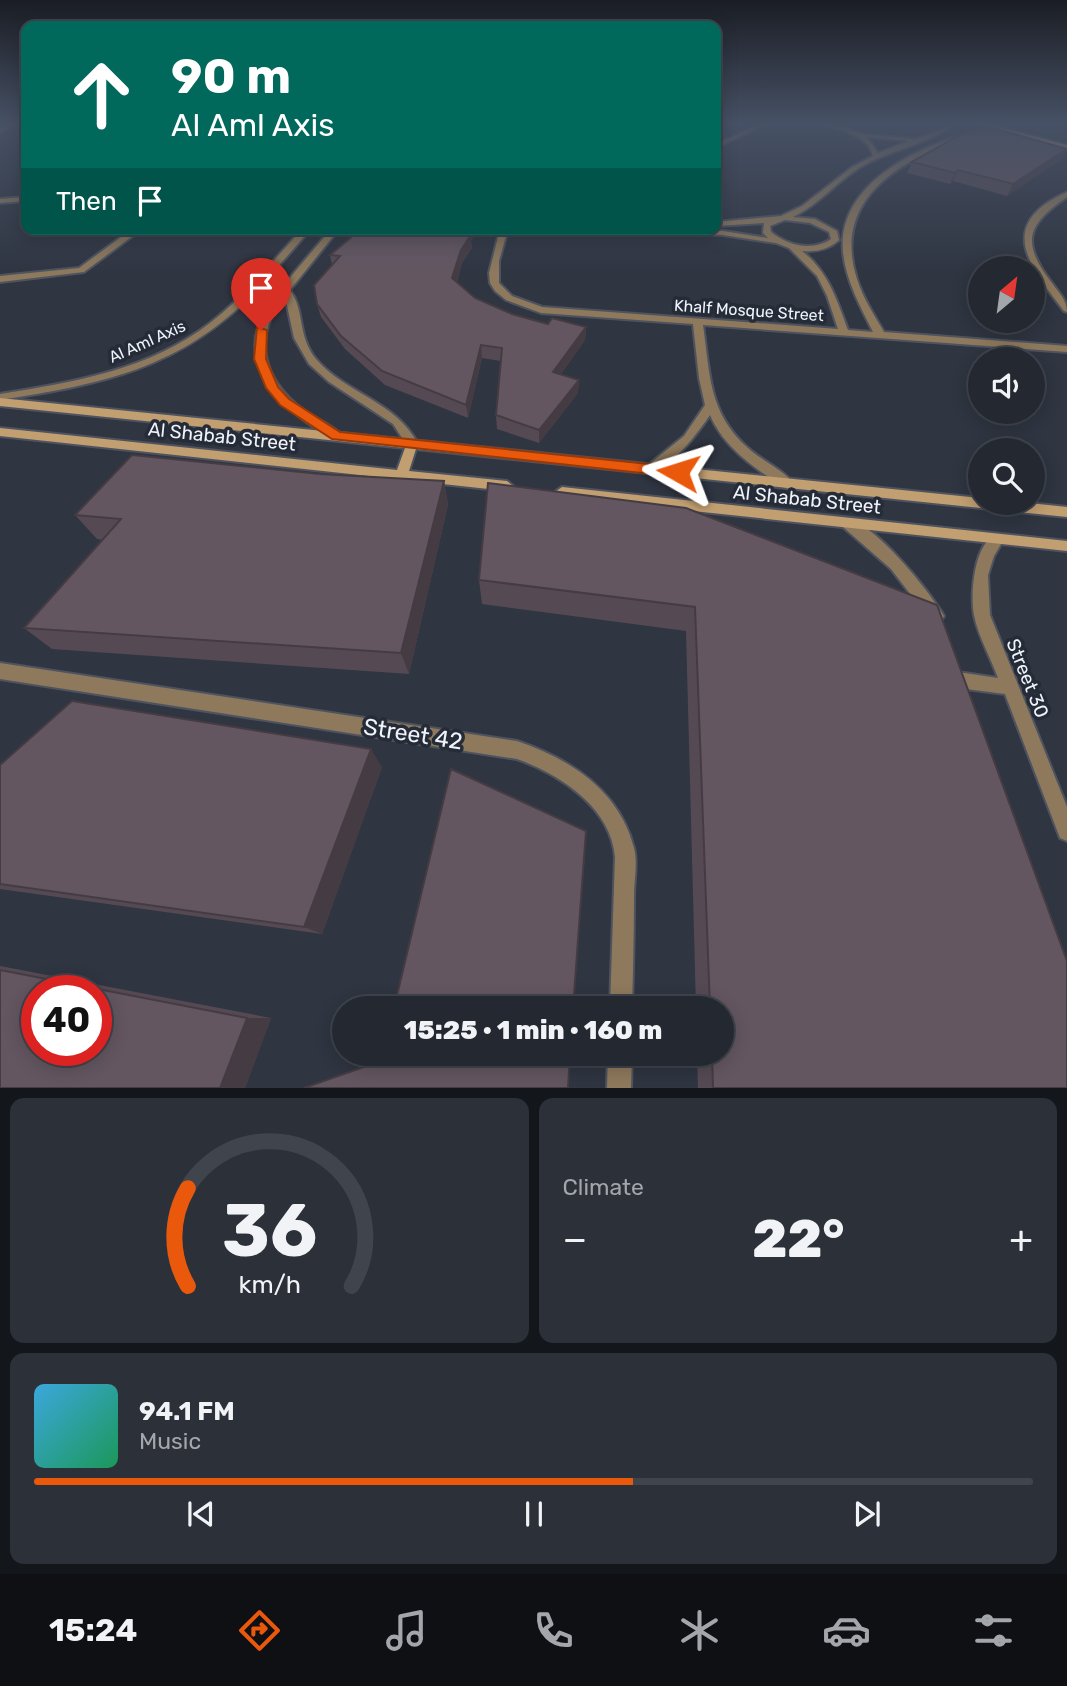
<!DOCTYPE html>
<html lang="en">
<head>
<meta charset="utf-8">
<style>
	body { margin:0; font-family:Rubik,sans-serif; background:#2b3039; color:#f1f3f6; height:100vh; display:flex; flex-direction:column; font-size:26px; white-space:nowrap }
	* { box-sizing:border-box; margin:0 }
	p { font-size:23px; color:#a3a6ab }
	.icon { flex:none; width:38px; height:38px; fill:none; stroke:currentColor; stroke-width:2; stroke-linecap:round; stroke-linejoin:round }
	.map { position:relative; height:1088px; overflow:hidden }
	.drawer { display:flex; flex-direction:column; gap:10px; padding:10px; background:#13161b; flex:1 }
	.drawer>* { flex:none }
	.hud { position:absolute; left:21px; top:21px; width:700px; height:214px; border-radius:14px; box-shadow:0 4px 18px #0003,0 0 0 2px #40444d; background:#00695c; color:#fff; overflow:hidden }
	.needle { width:46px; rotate:29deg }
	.buttons { position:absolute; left:968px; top:256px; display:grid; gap:14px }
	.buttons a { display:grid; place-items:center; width:77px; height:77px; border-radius:50%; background:#232831; box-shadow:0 4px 18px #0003,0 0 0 2px #40444d; font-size:35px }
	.speed { position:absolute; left:21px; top:975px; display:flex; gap:14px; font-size:35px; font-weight:700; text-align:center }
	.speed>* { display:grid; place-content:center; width:91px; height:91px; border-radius:50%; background:#232831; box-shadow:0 4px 18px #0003,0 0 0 2px #40444d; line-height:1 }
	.speed .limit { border:10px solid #d22; background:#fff; color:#111 }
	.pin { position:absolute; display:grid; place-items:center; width:60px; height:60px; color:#fff; margin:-72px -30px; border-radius:50% 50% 50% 0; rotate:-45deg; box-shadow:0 0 7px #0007 }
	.pin .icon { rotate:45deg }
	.me { position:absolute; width:77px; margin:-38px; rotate:276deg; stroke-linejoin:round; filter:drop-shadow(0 0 5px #0008) }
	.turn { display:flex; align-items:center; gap:24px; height:147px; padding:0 35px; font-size:32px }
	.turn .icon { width:91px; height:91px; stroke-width:2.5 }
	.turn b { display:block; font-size:49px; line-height:60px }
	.then { display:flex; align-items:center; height:66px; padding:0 35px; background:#0003; gap:14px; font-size:26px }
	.big { font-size:52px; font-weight:800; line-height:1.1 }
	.drawer .widget { flex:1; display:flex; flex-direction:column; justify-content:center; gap:10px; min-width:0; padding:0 24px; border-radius:14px; background:#2b3039 }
	.drawer .dial { align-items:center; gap:0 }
	.dial svg { height:182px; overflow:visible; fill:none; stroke:#40444d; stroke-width:7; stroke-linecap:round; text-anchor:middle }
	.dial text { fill:#f1f3f6; stroke:none }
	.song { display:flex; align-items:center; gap:21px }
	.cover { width:84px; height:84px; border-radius:10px; background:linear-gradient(135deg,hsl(200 70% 55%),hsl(150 70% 35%)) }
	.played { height:7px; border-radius:4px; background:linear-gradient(90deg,#ea580c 60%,#40444d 60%) }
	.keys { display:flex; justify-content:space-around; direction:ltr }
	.heat { display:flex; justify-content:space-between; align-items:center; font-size:38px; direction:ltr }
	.drawer .tiles { flex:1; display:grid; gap:10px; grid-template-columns:1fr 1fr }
	.widget:last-child { grid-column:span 2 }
	.trip { position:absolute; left:332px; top:996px; width:402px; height:70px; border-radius:35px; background:#232831; box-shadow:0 4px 18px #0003,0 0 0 2px #40444d; font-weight:800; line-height:70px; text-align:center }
	.tabs { display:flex; height:112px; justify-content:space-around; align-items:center; background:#0e1014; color:#a3a6ab }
	.tabs .icon { width:49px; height:49px }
	.tabs .current { color:#ea580c }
	.tabs b { font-size:32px; color:#f1f3f6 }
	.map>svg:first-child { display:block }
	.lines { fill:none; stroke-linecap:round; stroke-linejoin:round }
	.street-casing { stroke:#4e535f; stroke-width:4 }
	.secondary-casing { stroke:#4e535f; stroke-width:4 }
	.street { fill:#8e795c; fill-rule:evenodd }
	.secondary { fill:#c19f71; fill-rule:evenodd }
	.wall { fill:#554a53 }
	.shaded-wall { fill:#453c43 }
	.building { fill:#635660; stroke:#453c43; stroke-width:2; fill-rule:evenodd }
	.route { fill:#ea580c; stroke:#983908; stroke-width:2 }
	.labels { text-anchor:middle; stroke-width:7; stroke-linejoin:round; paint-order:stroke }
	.far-street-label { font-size:16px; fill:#eff3fb; stroke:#252b37 }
	.street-label { font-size:19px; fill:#eff3fb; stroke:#252b37 }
	.near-street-label { font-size:23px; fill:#eff3fb; stroke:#252b37 }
</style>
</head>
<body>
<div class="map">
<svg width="1067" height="1088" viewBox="0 0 1067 1088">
	<rect width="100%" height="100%" fill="#2f3541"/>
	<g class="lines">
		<defs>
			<path id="street" d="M 13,122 L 20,122 L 0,132 L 0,128 Z
				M 764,122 L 771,122 L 716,148 L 716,144 Z
				M 823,122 L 831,122 L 861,134 L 915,139 L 942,130 L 949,122 L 955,122 C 939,141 892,150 868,163 C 840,177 822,203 793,217 L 815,219 L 837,231 L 839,240 C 828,250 816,252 802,251 C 828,271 837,300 848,330 L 873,332 C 860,306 846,281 843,252 C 837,186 913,149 965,134 L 967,137 C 902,159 831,198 857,279 C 863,298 874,315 884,332 L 1067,346 L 1067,352 L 703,325 C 710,373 708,413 748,448 C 762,461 783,469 794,484 L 788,489 L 783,487 C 755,468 724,448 710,415 C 699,431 667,475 647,472 L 645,469 L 647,466 L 684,436 L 705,405 L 699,378 L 693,324 L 541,313 L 506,300 L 495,291 L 490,283 L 489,273 L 500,229 L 508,229 L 499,261 L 499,283 L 512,296 L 542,307 L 838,329 L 827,296 L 817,276 L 789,248 L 776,243 L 723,235 L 653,231 L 649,229 L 723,231 L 768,238 L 763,233 L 764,223 L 716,226 L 716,222 L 781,216 L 802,206 L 852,167 L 873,156 C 867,133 840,132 823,122 ZM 867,137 L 908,141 L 878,153 ZM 785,220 L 810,223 L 829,232 L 831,239 C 812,252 787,245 771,232 L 770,226 Z
				M 1067,192 L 1067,197 C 1026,225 1021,243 1052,283 C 1059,293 1067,300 1067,312 L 1064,311 C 1029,266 995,224 1067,192 Z
				M 26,197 L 26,201 L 0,203 L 0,199 Z
				M 132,229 L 142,229 L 84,272 L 0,282 L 0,276 L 79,268 Z
				M 302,229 L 311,229 L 260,287 L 282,287 L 331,229 L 339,229 L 290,290 C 305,310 297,336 316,359 C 346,394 396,401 418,444 L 416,447 L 408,447 L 393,424 L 329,382 L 309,364 L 294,338 L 285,296 C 251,337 263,379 302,409 C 315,418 332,425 343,436 L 341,439 C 330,441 317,430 308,423 C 259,389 234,345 278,293 L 255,292 C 180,369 102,384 0,400 L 0,394 C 74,382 149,370 210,323 C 245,296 272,262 302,229 Z
				M 848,518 C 878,528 924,585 941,611 L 944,616 L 941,621 L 936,623 L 931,621 L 891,569 L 843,527 L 841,523 L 843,519 Z
				M 997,534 L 1002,535 L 1004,539 L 994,556 L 988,575 L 990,615 L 1067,807 L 1067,841 L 1060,838 L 1005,694 L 958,688 L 952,685 L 950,680 L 952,675 L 958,672 L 998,678 C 991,658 978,636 974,615 C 970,594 974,542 997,534 Z
				M 0,663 L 517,741 C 570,759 619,790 634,848 C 638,863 634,880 634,896 C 634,933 633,971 632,1008 L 610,1008 L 615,857 C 611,807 559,774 517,759 L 0,679 Z
				M 608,1054 L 632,1054 L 631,1088 L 607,1088 Z"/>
			<path id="secondary" d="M 972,122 L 981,122 L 1067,145 L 1067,149 Z
				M 0,398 L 980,498 L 980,502 L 1020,502 L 1067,507 L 1067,517 L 416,449 L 409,471 L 507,481 L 513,486 L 507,491 L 0,436 L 0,428 L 397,470 L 405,448 L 0,406 Z
				M 562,487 L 1067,541 L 1067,551 L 562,497 L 555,492 Z"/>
		</defs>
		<!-- street casing -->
		<use href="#street" class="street-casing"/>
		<!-- secondary casing -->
		<use href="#secondary" class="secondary-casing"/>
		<!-- street -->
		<use href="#street" class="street"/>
		<!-- secondary -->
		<use href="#secondary" class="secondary"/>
	</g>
	<!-- wall -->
	<path class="wall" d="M 1060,160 L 1007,196 L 953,181 L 950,184 L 907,173 L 912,162 Z
		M 361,229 L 478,229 L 471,241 L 472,248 L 462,263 L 457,282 L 475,298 L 512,314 L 548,324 L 586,327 L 585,340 L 561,374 L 579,380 L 578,393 L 539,443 L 497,429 L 496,415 L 501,361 L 482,358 L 468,418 L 385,385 L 345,349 L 321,317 L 317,304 L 332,265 L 330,255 Z
		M 320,474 L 444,481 L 448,505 L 409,674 L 52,649 L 24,628 L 103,540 L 97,539 L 75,515 Z
		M 686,508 L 1067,1088 L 698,1088 L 697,1054 L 723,1054 L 723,1008 L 696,1008 L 686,631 L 482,604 L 479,580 Z
		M 0,765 L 382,767 L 322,934 L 0,889 Z
		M 0,966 L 271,1018 L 245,1088 L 0,1088 Z"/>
	<!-- shaded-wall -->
	<path class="shaded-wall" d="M 1067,149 L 1060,160 L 1007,196 L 1013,184 Z
		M 958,170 L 953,181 L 950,184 L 955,173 Z
		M 470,229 L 478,229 L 471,241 L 472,248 L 462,263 L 454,291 L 452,278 L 461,250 L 467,235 Z
		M 586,327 L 585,340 L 553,385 L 553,372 Z
		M 481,345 L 482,358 L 468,418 L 466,405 Z
		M 579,380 L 578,393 L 539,443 L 539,430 Z
		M 444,481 L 448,505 L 409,674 L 401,653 Z
		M 371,749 L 382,767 L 322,934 L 304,927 Z
		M 247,1018 L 271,1018 L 245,1088 L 220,1088 Z"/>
	<!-- building -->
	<path class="building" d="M 993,128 L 1067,149 L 1013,184 L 958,170 L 955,173 L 912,162 L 967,131 Z
		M 361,229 L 470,229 L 467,235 L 471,235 L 461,250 L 452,278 L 475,298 L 512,314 L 548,324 L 552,318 L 586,327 L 553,372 L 579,380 L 539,430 L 496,415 L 502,348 L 481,345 L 466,405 L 382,371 L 341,336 L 317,304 L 314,285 L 340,256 L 330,255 Z
		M 132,455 L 320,474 L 444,481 L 401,653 L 24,628 L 121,519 L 75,515 Z
		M 488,483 L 686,508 L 937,605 L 1067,961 L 1067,1088 L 713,1088 L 712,1054 L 723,1054 L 723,1008 L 710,1008 L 695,607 L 479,580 Z
		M 72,701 L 371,749 L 304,927 L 0,884 L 0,765 Z
		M 451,769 L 586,831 L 573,1008 L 394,1008 Z
		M 0,970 L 247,1018 L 220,1088 L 0,1088 ZM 37,990 L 96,990 L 96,1050 L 37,1050 Z
		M 383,1054 L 570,1054 L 568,1088 L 304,1088 L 381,1061 Z"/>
	<!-- sky -->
	<linearGradient id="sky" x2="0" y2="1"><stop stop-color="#1a1d24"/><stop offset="0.45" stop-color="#475165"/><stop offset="1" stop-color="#475165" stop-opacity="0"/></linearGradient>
	<rect width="1067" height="274" fill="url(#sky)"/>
	<!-- route -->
	<path class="route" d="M 257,327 L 267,330 L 266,359 L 278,387 L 289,399 L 340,432 L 678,467 L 685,472 L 678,477 L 332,439 L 280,405 L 266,388 L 254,359 Z"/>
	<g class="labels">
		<!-- far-street labels -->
		<g class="far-street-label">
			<text transform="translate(749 310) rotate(4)" y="6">Khalf Mosque Street</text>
			<text transform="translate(147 341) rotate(-24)" y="6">Al Aml Axis</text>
		</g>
		<!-- street labels -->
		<g class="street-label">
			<text transform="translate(222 436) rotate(6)" y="7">Al Shabab Street</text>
			<text transform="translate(807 499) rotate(6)" y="7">Al Shabab Street</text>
			<text transform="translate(1028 678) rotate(68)" y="7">Street 30</text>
		</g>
		<!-- near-street labels -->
		<g class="near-street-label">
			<text transform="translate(413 734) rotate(9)" y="8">Street 42</text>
		</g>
	</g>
</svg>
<div class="buttons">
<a><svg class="needle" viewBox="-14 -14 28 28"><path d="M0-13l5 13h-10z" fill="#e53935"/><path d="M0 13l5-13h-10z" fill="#a3a6ab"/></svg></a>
<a><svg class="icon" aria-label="sound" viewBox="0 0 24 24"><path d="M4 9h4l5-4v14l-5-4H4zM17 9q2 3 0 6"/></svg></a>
<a><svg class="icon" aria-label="search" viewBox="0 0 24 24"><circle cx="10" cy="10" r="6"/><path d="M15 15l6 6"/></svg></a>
</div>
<div class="speed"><div class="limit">40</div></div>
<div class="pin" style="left:261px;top:330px;background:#d93025"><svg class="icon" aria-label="arrive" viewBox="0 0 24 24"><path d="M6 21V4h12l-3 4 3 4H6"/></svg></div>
<svg class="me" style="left:678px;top:472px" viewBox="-20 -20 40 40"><path d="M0-17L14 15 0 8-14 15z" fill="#ea580c" stroke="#fff" stroke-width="4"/></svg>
<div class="trip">15:25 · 1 min · 160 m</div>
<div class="hud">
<div class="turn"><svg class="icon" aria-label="ahead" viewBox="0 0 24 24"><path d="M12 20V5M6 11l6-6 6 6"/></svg><div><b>90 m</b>Al Aml Axis</div></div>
<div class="then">Then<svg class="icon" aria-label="arrive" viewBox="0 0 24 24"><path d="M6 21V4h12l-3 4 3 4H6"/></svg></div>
</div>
</div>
<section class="drawer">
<div class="tiles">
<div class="widget dial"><svg viewBox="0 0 100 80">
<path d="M14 69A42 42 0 1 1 86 69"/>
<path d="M14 69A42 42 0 0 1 14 26" stroke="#ea580c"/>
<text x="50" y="56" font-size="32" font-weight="700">36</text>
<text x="50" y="72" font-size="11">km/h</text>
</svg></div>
<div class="widget"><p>Climate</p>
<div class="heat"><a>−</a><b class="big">22°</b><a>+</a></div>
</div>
<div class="widget">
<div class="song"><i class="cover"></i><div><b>94.1 FM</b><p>Music</p></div></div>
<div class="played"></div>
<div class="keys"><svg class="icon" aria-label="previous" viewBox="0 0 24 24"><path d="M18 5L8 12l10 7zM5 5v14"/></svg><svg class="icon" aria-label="pause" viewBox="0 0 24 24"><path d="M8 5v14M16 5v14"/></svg><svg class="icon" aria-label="next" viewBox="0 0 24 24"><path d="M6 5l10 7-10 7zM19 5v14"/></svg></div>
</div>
</div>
</section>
<nav class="tabs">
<b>15:24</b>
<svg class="icon current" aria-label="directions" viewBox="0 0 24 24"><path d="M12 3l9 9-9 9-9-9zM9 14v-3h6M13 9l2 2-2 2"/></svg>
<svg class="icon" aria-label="music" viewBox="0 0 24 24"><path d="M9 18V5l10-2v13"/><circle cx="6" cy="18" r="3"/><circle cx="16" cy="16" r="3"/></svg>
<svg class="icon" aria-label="phone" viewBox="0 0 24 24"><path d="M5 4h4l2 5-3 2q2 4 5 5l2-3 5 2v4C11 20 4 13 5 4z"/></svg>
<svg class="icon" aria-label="climate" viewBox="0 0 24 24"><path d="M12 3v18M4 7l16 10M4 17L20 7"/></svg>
<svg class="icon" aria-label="car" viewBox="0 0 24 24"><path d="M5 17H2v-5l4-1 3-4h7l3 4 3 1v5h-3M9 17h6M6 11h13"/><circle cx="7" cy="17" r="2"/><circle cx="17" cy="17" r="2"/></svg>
<svg class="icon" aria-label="filters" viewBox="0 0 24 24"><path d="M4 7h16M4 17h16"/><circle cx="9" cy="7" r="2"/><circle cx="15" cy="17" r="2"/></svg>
</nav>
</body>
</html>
